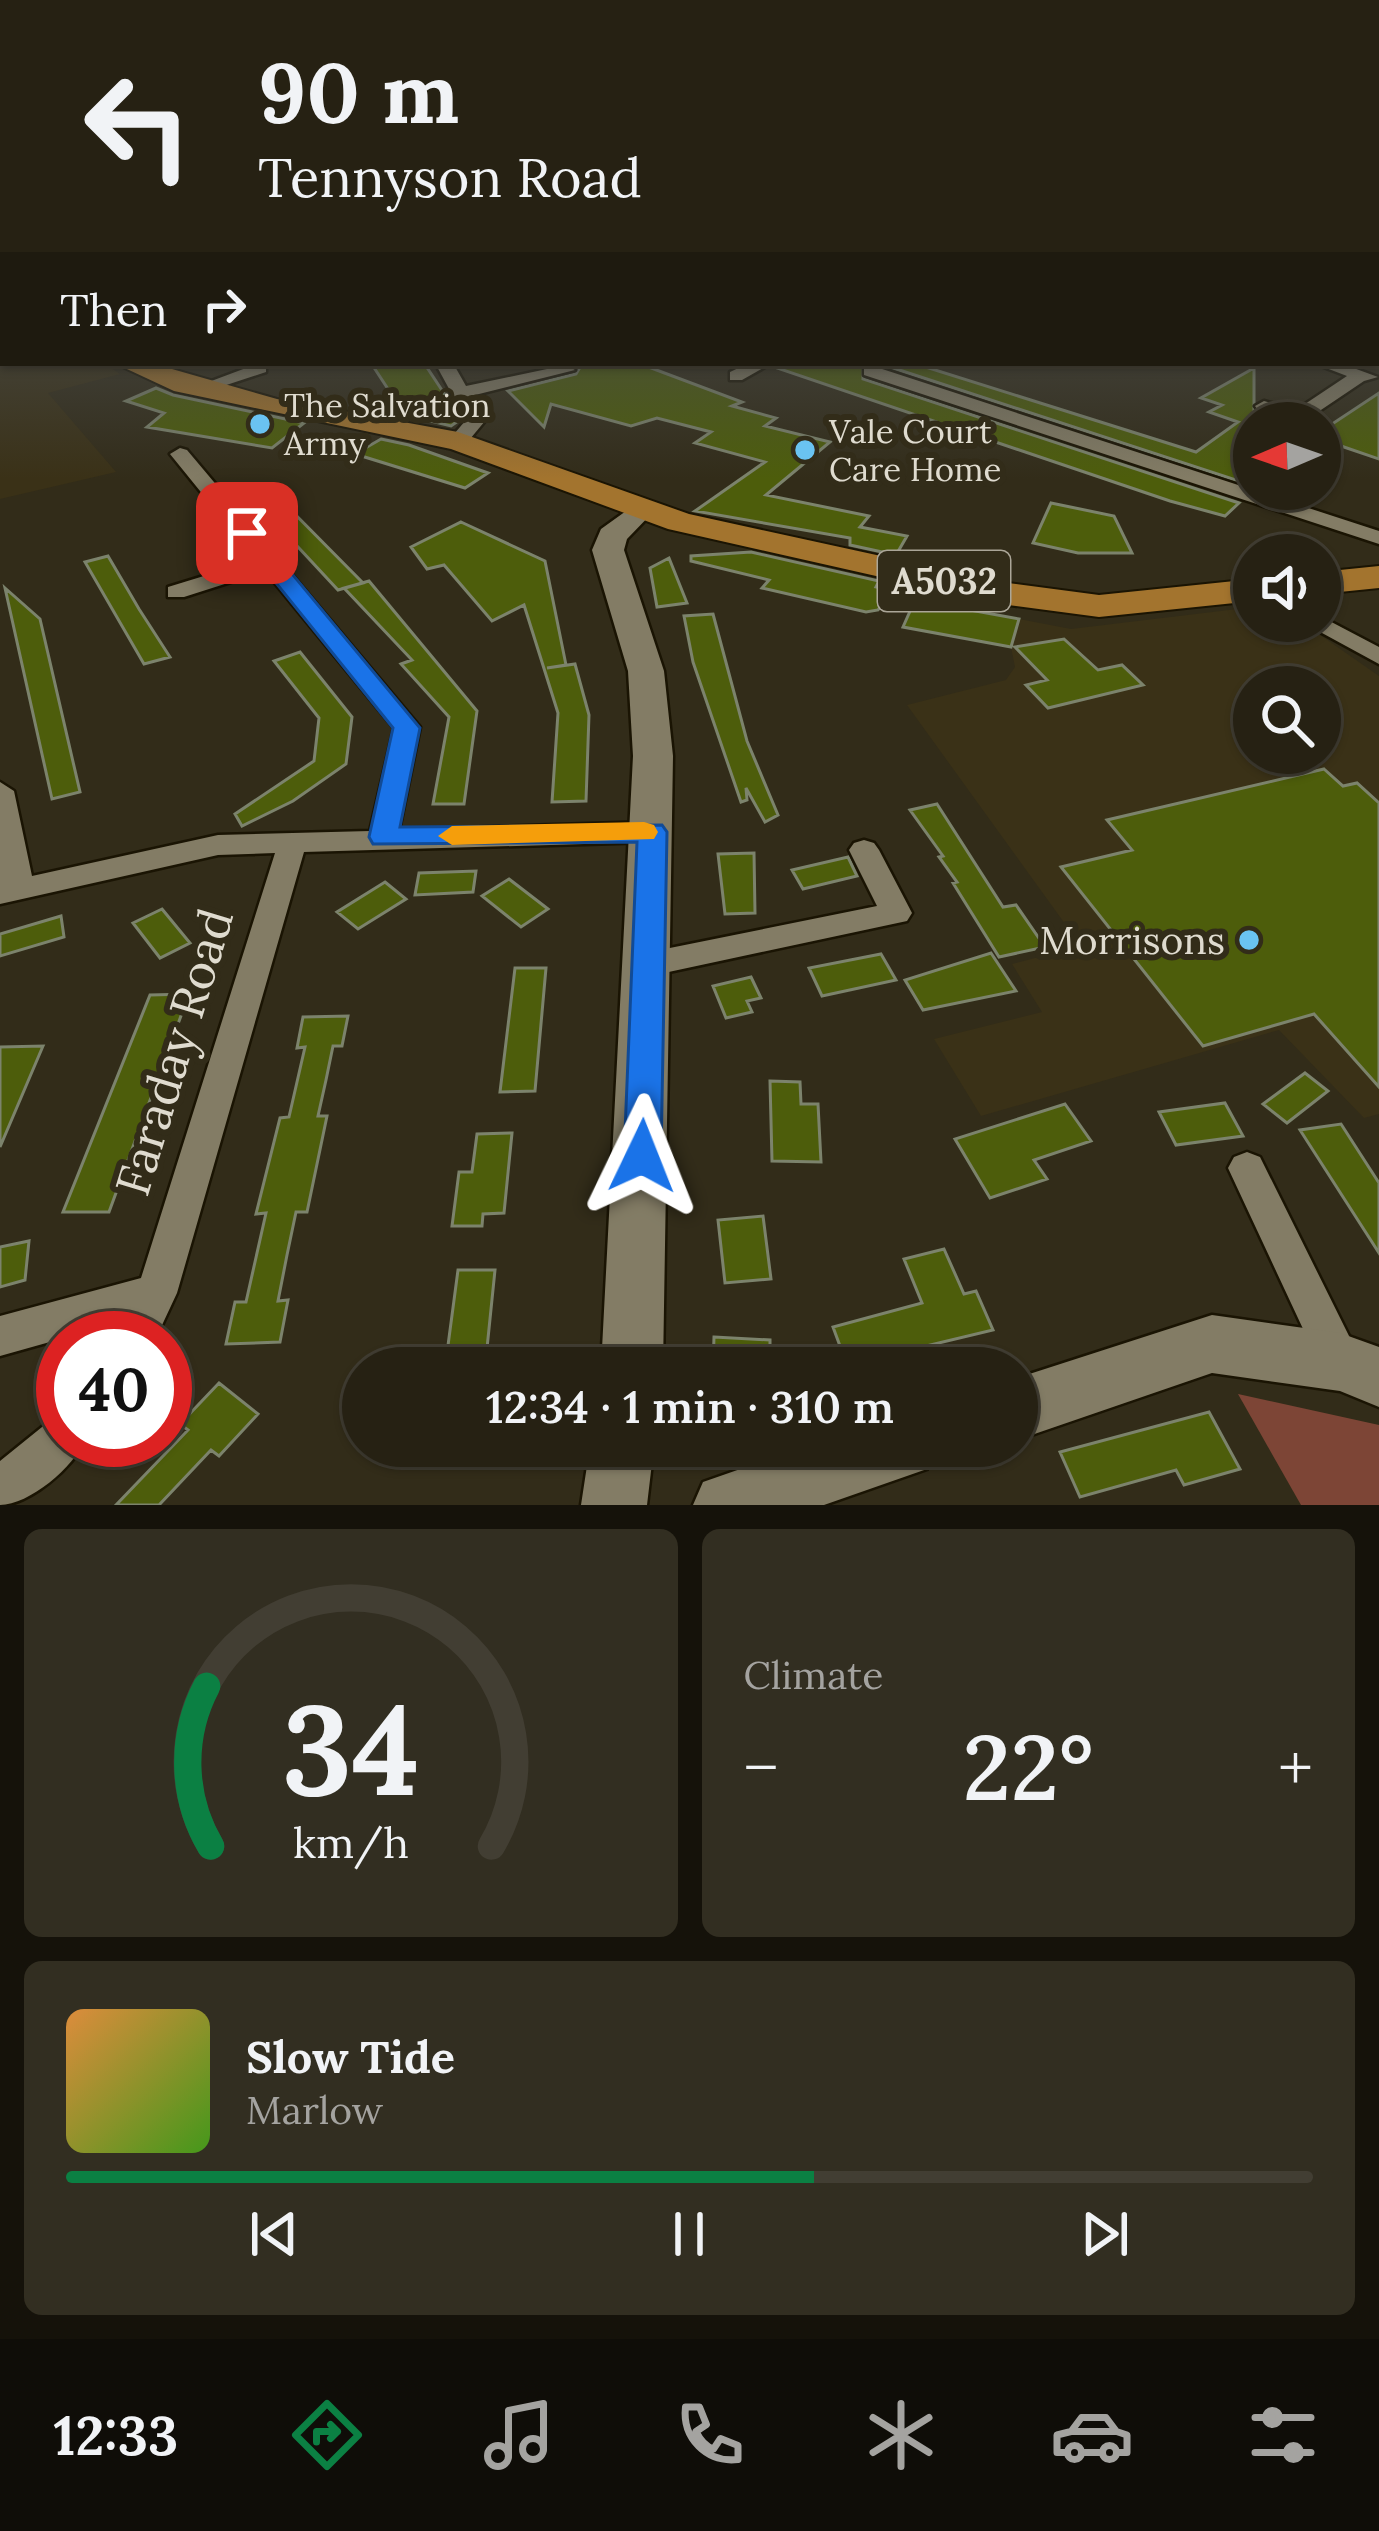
<!DOCTYPE html>
<html lang="en">
<head>
<meta charset="utf-8">
<style>
	body { margin:0; font-family:Lora,serif; background:#322e21; color:#f1f3f6; height:100vh; display:flex; flex-direction:column; font-size:45px; white-space:nowrap }
	* { box-sizing:border-box; margin:0 }
	p { font-size:39px; color:#a4a3a0 }
	.icon { flex:none; width:66px; height:66px; fill:none; stroke:currentColor; stroke-width:2; stroke-linecap:round; stroke-linejoin:round }
	.map { position:relative; height:1505px; overflow:hidden }
	.details { display:flex; flex-direction:column; gap:24px; padding:24px; background:#15120a; flex:1 }
	.details>* { flex:none }
	.guide { position:absolute; left:0px; top:0px; width:1380px; height:366px; box-shadow:0 3px 9px #0004,0 0 0 3px #423e33; background:#262113; color:#f1f3f6; overflow:hidden }
	.needle { width:78px; rotate:268deg }
	.controls { position:absolute; left:1233px; top:402px; display:grid; gap:24px }
	.controls a { display:grid; place-items:center; width:108px; height:108px; border-radius:50%; background:#262113; box-shadow:0 3px 9px #0004,0 0 0 3px #423e33; font-size:60px }
	.speed { position:absolute; left:36px; top:1311px; display:flex; gap:24px; font-size:60px; font-weight:700; text-align:center }
	.speed>* { display:grid; place-content:center; width:156px; height:156px; border-radius:50%; background:#262113; box-shadow:0 3px 9px #0004,0 0 0 3px #423e33; line-height:1 }
	.speed .limit { border:18px solid #d22; background:#fff; color:#111 }
	.pin { position:absolute; display:grid; place-items:center; width:102px; height:102px; color:#fff; margin:-51px; border-radius:24px; box-shadow:0 6px 18px #0006 }
	.me { position:absolute; width:132px; margin:-66px; rotate:2deg; stroke-linejoin:round; filter:drop-shadow(0 0 9px #0008) }
	.turn { display:flex; align-items:center; gap:42px; height:252px; padding:0 60px; font-size:54px }
	.turn .icon { width:156px; height:156px; stroke-width:2.5 }
	.turn b { display:block; font-size:84px; line-height:102px }
	.then { display:flex; align-items:center; height:114px; padding:0 60px; background:#0003; gap:24px; font-size:45px }
	.big { font-size:90px; font-weight:600; line-height:1.1 }
	.details .tile { flex:1; display:flex; flex-direction:column; justify-content:center; gap:18px; min-width:0; padding:0 42px; border-radius:18px; background:#322e21 }
	.details .dial { align-items:center; gap:0 }
	.dial svg { height:312px; overflow:visible; fill:none; stroke:#423e33; stroke-width:7; stroke-linecap:round; text-anchor:middle }
	.dial text { fill:#f1f3f6; stroke:none }
	.song { display:flex; align-items:center; gap:36px }
	.cover { width:144px; height:144px; border-radius:18px; background:linear-gradient(135deg,hsl(30 70% 55%),hsl(100 70% 35%)) }
	.played { height:12px; border-radius:6px; background:linear-gradient(90deg,#0b8043 60%,#423e33 60%) }
	.keys { display:flex; justify-content:space-around; direction:ltr }
	.heat { display:flex; justify-content:space-between; align-items:center; font-size:66px; direction:ltr }
	.details .tiles { flex:1; display:grid; gap:24px; grid-template-columns:1fr 1fr }
	.tile:last-child { grid-column:span 2 }
	.trip { position:absolute; left:342px; top:1347px; width:696px; height:120px; border-radius:60px; background:#262113; box-shadow:0 3px 9px #0004,0 0 0 3px #423e33; font-weight:600; line-height:120px; text-align:center }
	.menu { display:flex; height:192px; justify-content:space-around; align-items:center; background:#0f0d08; color:#a4a3a0 }
	.menu .icon { width:84px; height:84px }
	.menu .on { color:#0b8043 }
	.menu b { font-size:54px; color:#f1f3f6 }
	.map>svg:first-child { display:block }
	.built { fill:#3a3117; fill-rule:evenodd }
	.green { fill:#7d4536 }
	.building { fill:#4d5d0b; stroke:#7c836c; stroke-width:3 }
	.lines { fill:none; stroke-linecap:round; stroke-linejoin:round }
	.street-casing { stroke:#1a1403; stroke-width:5 }
	.secondary-casing { stroke:#1a1403; stroke-width:5 }
	.primary-casing { stroke:#1a1403; stroke-width:4 }
	.street { fill:#837c65; fill-rule:evenodd }
	.secondary { fill:#837c65; fill-rule:evenodd }
	.primary { fill:#a3742e; fill-rule:evenodd }
	.route { fill:#1a73e8; stroke:#114b97; stroke-width:3 }
	.slow { fill:#f59e0b }
	.poi-dot { fill:#6ac3f1; stroke:#322c19; stroke-width:4.5 }
	.labels { text-anchor:middle; stroke-width:12; stroke-linejoin:round; paint-order:stroke }
	.far-poi-label { font-size:33px; fill:#dfdbcf; stroke:#322c19; text-anchor:start }
	.shield { fill:#322c19; stroke:#aba698; stroke-width:3 }
	.shield-label { font-size:36px; font-weight:bold; fill:#dfdbcf }
	.poi-label { font-size:39px; fill:#dfdbcf; stroke:#322c19; text-anchor:end }
	.near-street-label { font-size:48px; fill:#dfdbcf; stroke:#322c19 }
</style>
</head>
<body>
<div class="map">
<svg width="1379" height="1505" viewBox="0 0 1379 1505">
	<rect width="100%" height="100%" fill="#322c19"/>
	<!-- built -->
	<path class="built" d="M 0,285 L 3,363 L 104,363 L 120,374 L 48,393 L 116,472 L 0,499 Z
		M 1254,607 L 1254,621 L 1300,621 L 1379,676 L 1379,1114 L 1364,1118 L 1279,1030 L 981,1116 L 934,1039 L 1042,1012 L 1012,964 L 1081,946 L 907,705 L 1006,680 L 1015,667 L 1011,647 L 1019,619 L 1071,629 ZM 1254,687 L 1320,687 L 1320,753 L 1254,753 Z"/>
	<!-- green -->
	<path class="green" d="M 1238,1394 L 1379,1425 L 1379,1505 L 1301,1505 Z"/>
	<!-- building -->
	<path class="building" d="M 371,363 L 424,363 L 461,419 L 451,426 L 405,415 Z
		M 572,363 L 638,363 L 742,402 L 732,406 L 776,418 L 765,426 L 830,442 L 766,495 L 869,516 L 860,527 L 907,536 L 896,555 L 850,545 L 850,538 L 695,511 L 765,462 L 695,443 L 711,432 L 657,418 L 631,426 L 551,404 L 544,427 L 508,391 L 576,374 L 579,369 Z
		M 776,363 L 863,363 L 863,379 L 1239,503 L 1225,516 L 1170,501 L 774,367 Z
		M 878,363 L 913,363 L 1196,452 L 1238,422 L 1209,412 L 1222,405 L 1201,398 L 1254,368 L 1254,486 Z
		M 156,388 L 173,395 L 304,423 L 272,448 L 147,427 L 164,413 L 126,401 Z
		M 1379,393 L 1379,459 L 1341,446 L 1320,459 L 1320,432 Z
		M 381,439 L 409,445 L 488,473 L 465,488 L 355,454 Z
		M 273,492 L 363,583 L 338,590 L 259,505 Z
		M 1051,503 L 1114,516 L 1132,553 L 1078,553 L 1033,543 Z
		M 461,522 L 545,561 L 566,665 L 547,668 L 575,664 L 589,715 L 586,801 L 552,802 L 558,713 L 524,605 L 492,621 L 444,565 L 427,569 L 411,547 Z
		M 751,552 L 879,581 L 876,587 L 891,590 L 878,610 L 866,612 L 762,588 L 769,580 L 691,561 L 691,556 Z
		M 108,556 L 139,609 L 170,657 L 144,664 L 85,562 Z
		M 669,558 L 687,603 L 657,607 L 650,568 Z
		M 369,581 L 477,711 L 464,804 L 433,804 L 449,717 L 401,664 L 412,660 L 344,588 Z
		M 5,588 L 40,619 L 80,792 L 52,799 Z
		M 915,600 L 1019,619 L 1011,647 L 903,627 Z
		M 713,614 L 747,741 L 778,815 L 765,822 L 746,788 L 747,800 L 741,802 L 693,662 L 684,616 Z
		M 1064,639 L 1098,670 L 1122,665 L 1143,685 L 1048,708 L 1026,685 L 1047,680 L 1015,647 Z
		M 300,652 L 352,717 L 346,764 L 293,801 L 242,826 L 235,814 L 314,761 L 319,718 L 274,661 Z
		M 1324,769 L 1343,786 L 1357,783 L 1379,803 L 1379,1087 L 1314,1014 L 1203,1046 L 1061,867 L 1132,850 L 1107,820 Z
		M 937,804 L 1003,907 L 1016,905 L 1045,947 L 999,957 L 953,883 L 957,882 L 939,857 L 943,856 L 910,810 Z
		M 754,853 L 755,913 L 725,914 L 718,854 Z
		M 848,857 L 857,876 L 803,889 L 792,870 Z
		M 476,871 L 473,892 L 415,895 L 419,873 Z
		M 509,879 L 548,909 L 521,927 L 482,896 Z
		M 385,882 L 406,899 L 358,929 L 337,912 Z
		M 162,909 L 190,943 L 160,958 L 133,923 Z
		M 61,916 L 64,937 L 0,956 L 0,934 Z
		M 991,953 L 1016,991 L 923,1010 L 905,980 Z
		M 881,954 L 896,980 L 822,996 L 809,968 Z
		M 515,968 L 546,968 L 535,1091 L 500,1092 Z
		M 751,977 L 761,998 L 747,1001 L 752,1012 L 726,1018 L 713,986 Z
		M 189,994 L 109,1212 L 63,1212 L 150,995 Z
		M 348,1016 L 342,1046 L 333,1046 L 326,1080 L 318,1116 L 327,1116 L 307,1212 L 296,1212 L 287,1255 L 278,1301 L 288,1300 L 280,1342 L 226,1344 L 235,1302 L 246,1302 L 266,1213 L 256,1214 L 280,1118 L 289,1117 L 305,1047 L 297,1048 L 303,1017 Z
		M 43,1046 L 0,1147 L 0,1047 Z
		M 1305,1073 L 1328,1091 L 1287,1123 L 1263,1104 Z
		M 770,1081 L 800,1082 L 801,1104 L 818,1104 L 821,1162 L 772,1161 Z
		M 1225,1103 L 1243,1136 L 1176,1145 L 1159,1112 Z
		M 1065,1104 L 1091,1141 L 1034,1160 L 1047,1179 L 990,1198 L 955,1139 Z
		M 1341,1124 L 1379,1183 L 1379,1253 L 1300,1130 Z
		M 512,1133 L 504,1213 L 483,1214 L 482,1226 L 452,1226 L 459,1172 L 472,1172 L 477,1134 Z
		M 763,1216 L 771,1279 L 725,1283 L 718,1220 Z
		M 29,1241 L 25,1280 L 0,1287 L 0,1247 Z
		M 944,1249 L 964,1294 L 976,1291 L 993,1330 L 847,1365 L 833,1327 L 922,1303 L 904,1259 Z
		M 458,1270 L 495,1270 L 485,1368 L 445,1368 Z
		M 714,1337 L 770,1340 L 770,1368 L 713,1368 Z
		M 219,1383 L 258,1414 L 219,1456 L 211,1450 L 159,1505 L 116,1505 L 188,1430 L 180,1424 Z
		M 1209,1412 L 1240,1469 L 1184,1485 L 1176,1470 L 1080,1497 L 1060,1452 Z"/>
	<g class="lines">
		<defs>
			<path id="street" d="M 1379,285 L 1379,295 L 1377,296 L 1377,286 Z
				M 259,363 L 266,364 L 266,372 L 199,394 L 190,389 Z
				M 435,363 L 453,363 L 466,386 L 566,365 L 575,370 L 471,396 L 485,421 L 465,445 L 458,447 L 448,441 L 466,420 Z
				M 749,363 L 772,363 L 742,380 L 730,380 L 730,372 Z
				M 1313,363 L 1340,363 L 1378,377 L 1364,381 L 1312,416 L 1322,419 L 1322,427 L 1320,423 L 1297,423 L 1258,410 L 1255,406 L 1264,401 L 1296,410 L 1347,376 Z
				M 864,367 L 876,367 L 1379,531 L 1379,544 L 864,375 Z
				M 180,448 L 187,450 L 420,727 L 399,830 L 652,822 L 666,832 L 652,842 L 304,852 L 177,1293 L 156,1338 L 114,1338 L 121,1322 L 0,1356 L 0,1316 L 141,1278 L 275,853 L 218,855 L 0,904 L 0,782 L 14,791 L 32,876 L 218,835 L 370,831 L 394,728 L 265,571 L 184,597 L 168,597 L 168,587 L 256,560 L 170,454 Z
				M 1320,616 L 1379,647 L 1379,664 L 1300,621 L 1320,621 Z
				M 864,840 L 874,843 L 879,850 L 912,913 L 907,921 L 650,976 L 639,972 L 634,964 L 639,956 L 650,952 L 877,906 L 849,850 L 854,843 Z
				M 1247,1152 L 1260,1157 L 1355,1348 L 1361,1362 L 1355,1376 L 1340,1382 L 1325,1376 L 1228,1168 L 1234,1157 Z
				M 63,1417 L 63,1440 L 85,1440 C 74,1467 29,1505 0,1505 L 0,1461 L 47,1423 Z"/>
			<path id="secondary" d="M 640,501 L 655,510 L 627,539 L 624,550 L 664,671 L 673,756 L 663,1368 L 601,1368 L 633,756 L 628,671 L 592,550 L 601,529 Z
				M 1212,1315 L 1340,1333 L 1379,1347 L 1379,1407 L 1340,1391 L 1212,1373 L 1017,1440 L 1017,1378 Z
				M 590,1446 L 654,1446 L 647,1505 L 581,1505 Z
				M 806,1446 L 936,1446 L 927,1469 L 824,1505 L 693,1505 L 703,1482 Z"/>
			<path id="primary" d="M 114,363 L 151,363 L 277,399 L 458,432 L 689,514 L 1000,582 L 1099,595 L 1254,579 L 1254,601 L 1099,617 L 1000,604 L 668,529 L 451,449 L 174,391 Z
				M 1379,566 L 1379,588 L 1320,594 L 1320,572 Z"/>
		</defs>
		<!-- street casing -->
		<use href="#street" class="street-casing"/>
		<!-- secondary casing -->
		<use href="#secondary" class="secondary-casing"/>
		<!-- primary casing -->
		<use href="#primary" class="primary-casing"/>
		<!-- street -->
		<use href="#street" class="street"/>
		<!-- secondary -->
		<use href="#secondary" class="secondary"/>
		<!-- primary -->
		<use href="#primary" class="primary"/>
	</g>
	<!-- sky -->
	<linearGradient id="sky" x2="0" y2="1"><stop stop-color="#1c180e"/><stop offset="0.56" stop-color="#494b49"/><stop offset="1" stop-color="#494b49" stop-opacity="0"/></linearGradient>
	<rect width="1379" height="479" fill="url(#sky)"/>
	<!-- route -->
	<path class="route" d="M 247,526 L 254,528 L 420,728 L 400,827 L 662,825 L 667,832 L 661,1156 L 656,1167 L 642,1171 L 629,1167 L 624,1156 L 637,842 L 373,844 L 369,837 L 393,728 L 239,537 L 236,533 Z"/>
	<!-- slow -->
	<path class="slow" d="M 644,822 L 654,825 L 658,832 L 654,839 L 452,845 L 438,836 L 452,826 Z"/>
	<!-- markers -->
	<g class="poi-dot">
		<circle cx="260" cy="424" r="12"/>
		<circle cx="805" cy="450" r="12"/>
		<circle cx="1249" cy="940" r="12"/>
	</g>
	<g class="labels">
		<!-- far-poi labels -->
		<g class="far-poi-label">
			<text x="284" y="417">The Salvation<tspan x="284" dy="38">Army</tspan></text>
			<text x="829" y="443">Vale Court<tspan x="829" dy="38">Care Home</tspan></text>
		</g>
		<!-- shield labels -->
		<rect class="shield" x="878" y="551" width="132" height="60" rx="9"/>
		<g class="shield-label">
			<text x="944" y="594">A5032</text>
		</g>
		<!-- poi labels -->
		<g class="poi-label">
			<text x="1225" y="954">Morrisons</text>
		</g>
		<!-- near-street labels -->
		<g class="near-street-label">
			<text transform="translate(174 1052) rotate(-73)" y="17">Faraday Road</text>
		</g>
	</g>
</svg>
<div class="controls">
<a><svg class="needle" viewBox="-14 -14 28 28"><path d="M0-13l5 13h-10z" fill="#e53935"/><path d="M0 13l5-13h-10z" fill="#a4a3a0"/></svg></a>
<a><svg class="icon" aria-label="sound" viewBox="0 0 24 24"><path d="M4 9h4l5-4v14l-5-4H4zM17 9q2 3 0 6"/></svg></a>
<a><svg class="icon" aria-label="search" viewBox="0 0 24 24"><circle cx="10" cy="10" r="6"/><path d="M15 15l6 6"/></svg></a>
</div>
<div class="speed"><div class="limit">40</div></div>
<div class="pin" style="left:247px;top:533px;background:#d93025"><svg class="icon" aria-label="arrive" viewBox="0 0 24 24"><path d="M6 21V4h12l-3 4 3 4H6"/></svg></div>
<svg class="me" style="left:642px;top:1156px" viewBox="-20 -20 40 40"><path d="M0-17L14 15 0 8-14 15z" fill="#1a73e8" stroke="#fff" stroke-width="4"/></svg>
<div class="trip">12:34 · 1 min · 310 m</div>
<div class="guide">
<div class="turn"><svg class="icon" aria-label="left" viewBox="0 0 24 24"><path d="M17 20v-9H6M10 6l-5 5 5 5"/></svg><div><b>90 m</b>Tennyson Road</div></div>
<div class="then">Then<svg class="icon" aria-label="right" viewBox="0 0 24 24"><path d="M7 20v-9h11M14 6l5 5-5 5"/></svg></div>
</div>
</div>
<section class="details">
<div class="tiles">
<div class="tile dial"><svg viewBox="0 0 100 80">
<path d="M14 69A42 42 0 1 1 86 69"/>
<path d="M14 69A42 42 0 0 1 13 28" stroke="#0b8043"/>
<text x="50" y="56" font-size="32" font-weight="700">34</text>
<text x="50" y="72" font-size="11">km/h</text>
</svg></div>
<div class="tile"><p>Climate</p>
<div class="heat"><a>−</a><b class="big">22°</b><a>+</a></div>
</div>
<div class="tile">
<div class="song"><i class="cover"></i><div><b>Slow Tide</b><p>Marlow</p></div></div>
<div class="played"></div>
<div class="keys"><svg class="icon" aria-label="previous" viewBox="0 0 24 24"><path d="M18 5L8 12l10 7zM5 5v14"/></svg><svg class="icon" aria-label="pause" viewBox="0 0 24 24"><path d="M8 5v14M16 5v14"/></svg><svg class="icon" aria-label="next" viewBox="0 0 24 24"><path d="M6 5l10 7-10 7zM19 5v14"/></svg></div>
</div>
</div>
</section>
<nav class="menu">
<b>12:33</b>
<svg class="icon on" aria-label="directions" viewBox="0 0 24 24"><path d="M12 3l9 9-9 9-9-9zM9 14v-3h6M13 9l2 2-2 2"/></svg>
<svg class="icon" aria-label="music" viewBox="0 0 24 24"><path d="M9 18V5l10-2v13"/><circle cx="6" cy="18" r="3"/><circle cx="16" cy="16" r="3"/></svg>
<svg class="icon" aria-label="phone" viewBox="0 0 24 24"><path d="M5 4h4l2 5-3 2q2 4 5 5l2-3 5 2v4C11 20 4 13 5 4z"/></svg>
<svg class="icon" aria-label="climate" viewBox="0 0 24 24"><path d="M12 3v18M4 7l16 10M4 17L20 7"/></svg>
<svg class="icon" aria-label="car" viewBox="0 0 24 24"><path d="M5 17H2v-5l4-1 3-4h7l3 4 3 1v5h-3M9 17h6M6 11h13"/><circle cx="7" cy="17" r="2"/><circle cx="17" cy="17" r="2"/></svg>
<svg class="icon" aria-label="filters" viewBox="0 0 24 24"><path d="M4 7h16M4 17h16"/><circle cx="9" cy="7" r="2"/><circle cx="15" cy="17" r="2"/></svg>
</nav>
</body>
</html>
